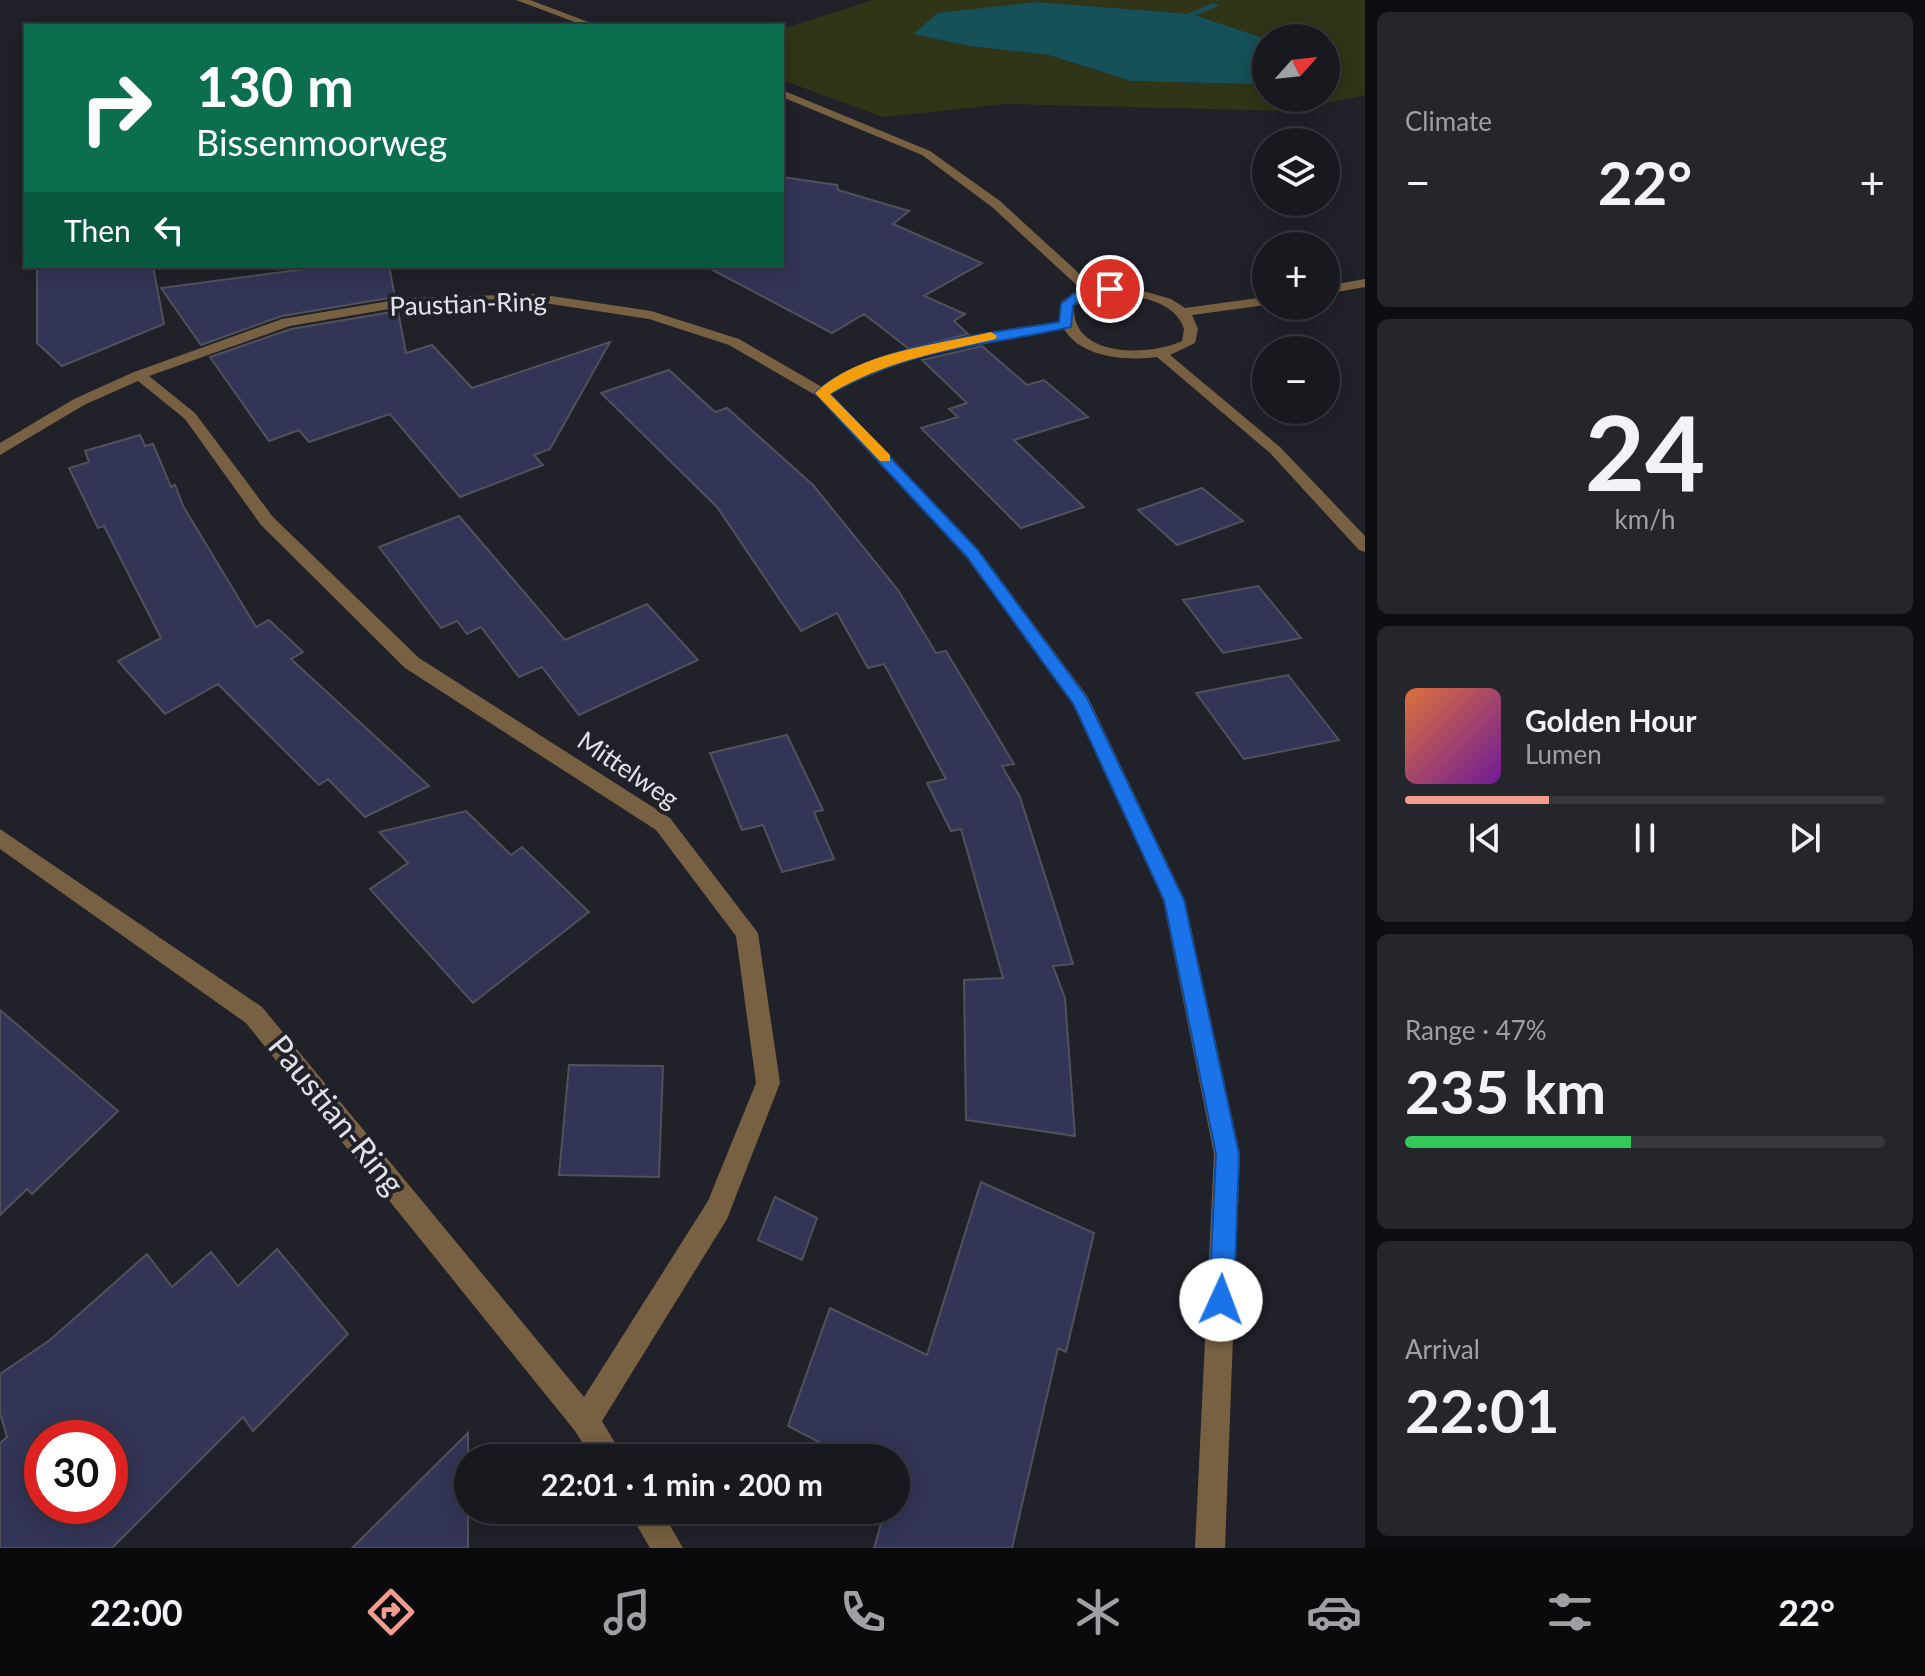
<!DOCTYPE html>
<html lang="en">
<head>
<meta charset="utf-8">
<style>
	body { margin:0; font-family:Lato,sans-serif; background:#25262c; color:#f1f3f6; height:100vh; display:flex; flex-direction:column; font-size:30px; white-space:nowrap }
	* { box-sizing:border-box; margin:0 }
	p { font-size:26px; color:#9fa0a4 }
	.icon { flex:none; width:44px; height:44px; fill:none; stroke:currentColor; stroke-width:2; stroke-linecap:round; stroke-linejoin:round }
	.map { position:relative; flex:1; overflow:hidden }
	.sheet { display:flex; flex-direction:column; gap:12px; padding:12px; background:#0d0e11; width:560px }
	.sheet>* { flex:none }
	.top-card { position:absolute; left:24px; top:24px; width:760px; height:244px; border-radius:0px; box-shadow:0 4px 20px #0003,0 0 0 2px #36383d; background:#0b6e4f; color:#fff; overflow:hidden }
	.needle { width:52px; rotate:63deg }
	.controls { position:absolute; left:1252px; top:24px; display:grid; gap:16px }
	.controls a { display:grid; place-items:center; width:88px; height:88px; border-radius:50%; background:#18191f; box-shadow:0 4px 20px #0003,0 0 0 2px #36383d; font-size:40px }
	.speed { position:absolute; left:24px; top:1420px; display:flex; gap:16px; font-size:40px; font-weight:700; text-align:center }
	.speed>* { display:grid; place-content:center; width:104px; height:104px; border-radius:50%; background:#18191f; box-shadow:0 4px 20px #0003,0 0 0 2px #36383d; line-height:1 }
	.speed .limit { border:12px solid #d22; background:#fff; color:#111 }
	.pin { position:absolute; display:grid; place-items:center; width:68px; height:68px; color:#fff; margin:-34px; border:4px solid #fff; border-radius:50%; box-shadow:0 2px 8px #0007 }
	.me { position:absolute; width:88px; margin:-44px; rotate:2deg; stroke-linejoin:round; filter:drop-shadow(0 0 6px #0008) }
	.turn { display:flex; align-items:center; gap:28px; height:168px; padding:0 40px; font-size:36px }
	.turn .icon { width:104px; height:104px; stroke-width:2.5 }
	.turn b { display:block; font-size:56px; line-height:68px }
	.then { display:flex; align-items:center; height:76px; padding:0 40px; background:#0003; gap:16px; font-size:30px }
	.big { font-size:60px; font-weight:700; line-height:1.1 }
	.sheet .card { flex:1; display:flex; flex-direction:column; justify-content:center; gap:12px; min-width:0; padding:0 28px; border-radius:12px; background:#25262c }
	.sheet .dial { align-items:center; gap:0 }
	.dial b { font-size:104px; line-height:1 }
	.song { display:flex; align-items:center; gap:24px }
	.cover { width:96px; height:96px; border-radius:12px; background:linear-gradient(135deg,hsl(20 70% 55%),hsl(280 70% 35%)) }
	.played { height:8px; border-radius:4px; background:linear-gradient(90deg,#f59c90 30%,#36383d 30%) }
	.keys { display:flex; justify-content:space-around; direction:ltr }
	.heat { display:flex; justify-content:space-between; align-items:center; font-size:44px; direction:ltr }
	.charge { height:12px; border-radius:6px; background:linear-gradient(90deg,#34c759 47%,#36383d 0) }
	.trip { position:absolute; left:454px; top:1444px; width:456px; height:80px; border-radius:40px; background:#18191f; box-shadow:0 4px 20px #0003,0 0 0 2px #36383d; font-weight:700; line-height:80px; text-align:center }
	.dock { display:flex; height:128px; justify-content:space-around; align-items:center; background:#0a0a0c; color:#9fa0a4 }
	.dock .icon { width:56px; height:56px }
	.dock .on { color:#f59c90 }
	.dock b { font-size:36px; color:#f1f3f6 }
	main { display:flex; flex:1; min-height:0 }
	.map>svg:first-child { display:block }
	.green { fill:#2f3516; fill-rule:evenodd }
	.water { fill:#165058 }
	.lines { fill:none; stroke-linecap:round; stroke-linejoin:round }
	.stream { fill:#165058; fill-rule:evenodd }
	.building { fill:#333556; stroke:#50515b; stroke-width:2; fill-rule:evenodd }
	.minor { fill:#786142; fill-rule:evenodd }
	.route { fill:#1a73e8; stroke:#114b97; stroke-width:2 }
	.slow { fill:#f59e0b }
	.labels { text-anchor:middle; stroke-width:8; stroke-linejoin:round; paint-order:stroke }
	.street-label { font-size:26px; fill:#e1e1e7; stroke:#202129 }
	.near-street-label { font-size:32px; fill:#e1e1e7; stroke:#202129 }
</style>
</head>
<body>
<main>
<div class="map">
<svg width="1365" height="1548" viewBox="0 0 1365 1548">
	<rect width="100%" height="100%" fill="#202129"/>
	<!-- green -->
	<path class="green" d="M 873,0 L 1365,0 L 1365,95 L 1291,111 L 1007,104 L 883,117 L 782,80 L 782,29 ZM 1037,2 L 1190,14 L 1266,39 L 1326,38 L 1326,98 L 1266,98 L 1266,81 L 1250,84 L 1131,81 L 1049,55 L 969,46 L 914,34 Z"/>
	<!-- water -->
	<path class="water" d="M 1037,2 L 1191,14 L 1266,39 L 1266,81 L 1251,84 L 1131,81 L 1049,55 L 969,46 L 913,34 L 938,13 Z"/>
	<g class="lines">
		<!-- stream -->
		<path class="stream" d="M 1213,3 L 1220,5 L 1194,16 L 1187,14 Z"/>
	</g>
	<!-- building -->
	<path class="building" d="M 782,177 L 837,185 L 838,190 L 909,211 L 893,224 L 982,263 L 924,296 L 965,314 L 954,321 L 968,334 L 909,349 L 864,314 L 832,333 L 705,266 L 782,266 Z
		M 37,266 L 153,266 L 164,324 L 62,366 L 37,343 Z
		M 329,266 L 389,266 L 395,297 L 282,316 L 201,345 L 161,288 Z
		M 398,311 L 406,353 L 432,345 L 472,388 L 610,342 L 550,449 L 534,455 L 543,465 L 460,497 L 390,414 L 309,442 L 299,430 L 269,441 L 210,357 L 291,329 Z
		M 982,346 L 1027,385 L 1044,380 L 1088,417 L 1014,440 L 1084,507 L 1021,528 L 921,428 L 958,417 L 949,409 L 967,403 L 922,360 Z
		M 669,370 L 715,412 L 727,408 L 813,485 L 898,590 L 936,653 L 946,651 L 1014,764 L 1002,766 L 1020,797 L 1073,964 L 1053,966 L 1065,998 L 1075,1136 L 966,1120 L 964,980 L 1003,978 L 961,829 L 951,831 L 927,783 L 946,779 L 884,664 L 868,668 L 837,613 L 801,631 L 717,507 L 601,393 Z
		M 140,435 L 145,446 L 153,444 L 171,487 L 175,485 L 183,506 L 256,627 L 269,620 L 303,652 L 291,659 L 429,786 L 365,817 L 328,779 L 319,785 L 218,684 L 165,714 L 118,661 L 161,638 L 104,526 L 98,528 L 69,468 L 89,462 L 85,451 Z
		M 1202,488 L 1243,521 L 1177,545 L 1138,510 Z
		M 459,516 L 565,640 L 647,604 L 698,660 L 579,715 L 542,667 L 519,677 L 481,627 L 467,634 L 457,621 L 441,628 L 379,547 Z
		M 1258,586 L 1301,638 L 1223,653 L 1183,600 Z
		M 1288,675 L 1339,740 L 1244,759 L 1196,693 Z
		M 787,735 L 823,810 L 814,812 L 834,859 L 782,872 L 763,825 L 742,830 L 710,753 Z
		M 466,811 L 511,855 L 522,847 L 589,912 L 473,1003 L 370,889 L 408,863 L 379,832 Z
		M 0,1010 L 118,1111 L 32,1194 L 27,1189 L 0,1215 Z
		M 569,1065 L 663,1066 L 659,1177 L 559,1175 Z
		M 981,1182 L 1094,1233 L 1066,1352 L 1058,1348 L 1012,1548 L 874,1548 L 885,1510 L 896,1510 L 896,1472 L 900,1458 L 850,1458 L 788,1426 L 830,1308 L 927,1355 Z
		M 775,1197 L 817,1218 L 802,1260 L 758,1240 Z
		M 277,1249 L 348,1334 L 253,1431 L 243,1417 L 112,1548 L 0,1548 L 0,1443 L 7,1437 L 0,1413 L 0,1374 L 50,1340 L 147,1254 L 172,1287 L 211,1252 L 238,1286 ZM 42,1438 L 110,1438 L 110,1506 L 42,1506 Z
		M 468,1433 L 468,1548 L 352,1548 Z"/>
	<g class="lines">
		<!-- minor -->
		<path class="minor" d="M 516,0 L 530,0 L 599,26 L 585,26 Z
			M 782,90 L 930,151 L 1000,201 L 1094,287 L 1136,289 L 1171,299 L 1185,308 L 1266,297 L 1266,305 L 1192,315 L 1198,329 L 1195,343 L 1170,355 L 1280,447 L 1365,536 L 1365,552 L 1359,550 L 1270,453 L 1157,357 C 1127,361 1081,358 1064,329 C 982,340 904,355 831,394 L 978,549 L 1088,697 L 1185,900 L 1240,1154 L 1225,1548 L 1195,1548 L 1214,1154 L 1163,900 L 1073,705 L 966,557 L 817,396 L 729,345 L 649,319 L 538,302 L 407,306 L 290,326 L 149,376 L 195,413 L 273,517 L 419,658 L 670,818 L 758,933 L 780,1083 L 727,1219 L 602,1421 L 624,1458 L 592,1458 L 575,1431 L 246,1023 L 0,849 L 0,829 L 262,1007 L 584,1397 L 708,1201 L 756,1083 L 736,936 L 656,830 L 405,668 L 261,525 L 185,419 L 138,381 L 84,405 L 0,455 L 0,443 L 74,399 L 134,372 L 282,319 L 407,298 L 538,294 L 651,311 L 739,339 L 822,387 C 897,348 977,332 1059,322 L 1062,301 L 1082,290 L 992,207 L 922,155 L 782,97 ZM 1110,293 C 1137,296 1175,300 1184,329 L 1182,341 C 1147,357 1071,357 1074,306 L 1094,295 Z
			M 1365,279 L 1365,287 L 1326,294 L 1326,286 Z
			M 628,1510 L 661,1510 L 683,1548 L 650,1548 Z"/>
	</g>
	<!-- route -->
	<path class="route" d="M 1110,286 L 1114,287 L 1114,292 L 1081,299 L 1073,306 L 1071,327 C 983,347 911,347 830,394 L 977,549 L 1087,698 L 1184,900 L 1239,1154 L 1234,1300 L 1230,1309 L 1221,1312 L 1212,1309 L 1209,1300 L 1216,1154 L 1164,900 L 1074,705 L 967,557 L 815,393 C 865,346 992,333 1059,322 L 1061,304 L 1073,294 Z"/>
	<!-- slow -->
	<path class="slow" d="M 991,332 L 997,336 L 995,339 C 933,354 886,361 830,394 L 890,455 L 890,461 L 880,461 L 815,393 C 858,352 935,345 991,332 Z"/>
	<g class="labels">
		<!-- street labels -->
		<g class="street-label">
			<text transform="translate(468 304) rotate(-2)" y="9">Paustian-Ring</text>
			<text transform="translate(628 770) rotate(34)" y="9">Mittelweg</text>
		</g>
		<!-- near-street labels -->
		<g class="near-street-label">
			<text transform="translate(336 1115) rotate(51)" y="11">Paustian-Ring</text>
		</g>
	</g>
</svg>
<div class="controls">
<a><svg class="needle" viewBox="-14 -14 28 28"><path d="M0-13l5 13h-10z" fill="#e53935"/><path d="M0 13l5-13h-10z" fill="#9fa0a4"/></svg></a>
<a><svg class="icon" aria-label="layers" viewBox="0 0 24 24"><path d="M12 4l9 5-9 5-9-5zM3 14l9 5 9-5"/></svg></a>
<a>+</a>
<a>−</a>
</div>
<div class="speed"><div class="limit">30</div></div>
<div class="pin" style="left:1110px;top:289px;background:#d93025"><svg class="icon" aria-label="arrive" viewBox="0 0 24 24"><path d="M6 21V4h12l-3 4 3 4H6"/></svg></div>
<svg class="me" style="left:1221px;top:1300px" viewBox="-20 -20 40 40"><circle r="19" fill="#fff"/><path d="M0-13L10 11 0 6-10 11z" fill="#1a73e8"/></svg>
<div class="trip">22:01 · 1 min · 200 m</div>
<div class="top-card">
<div class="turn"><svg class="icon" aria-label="right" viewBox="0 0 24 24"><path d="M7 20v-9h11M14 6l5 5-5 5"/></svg><div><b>130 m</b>Bissenmoorweg</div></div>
<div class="then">Then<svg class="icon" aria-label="left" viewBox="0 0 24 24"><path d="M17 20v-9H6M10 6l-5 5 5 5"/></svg></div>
</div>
</div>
<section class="sheet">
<div class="card"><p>Climate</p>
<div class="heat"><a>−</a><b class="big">22°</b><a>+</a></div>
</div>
<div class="card dial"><b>24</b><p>km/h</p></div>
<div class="card">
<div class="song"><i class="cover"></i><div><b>Golden Hour</b><p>Lumen</p></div></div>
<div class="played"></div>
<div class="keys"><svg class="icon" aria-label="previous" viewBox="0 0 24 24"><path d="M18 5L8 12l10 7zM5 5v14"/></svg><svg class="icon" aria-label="pause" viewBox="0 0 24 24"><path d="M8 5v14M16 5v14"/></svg><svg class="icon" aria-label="next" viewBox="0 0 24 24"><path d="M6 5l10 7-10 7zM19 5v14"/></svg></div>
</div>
<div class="card"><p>Range · 47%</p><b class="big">235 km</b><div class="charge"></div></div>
<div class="card"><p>Arrival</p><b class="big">22:01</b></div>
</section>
</main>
<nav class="dock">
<b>22:00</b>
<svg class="icon on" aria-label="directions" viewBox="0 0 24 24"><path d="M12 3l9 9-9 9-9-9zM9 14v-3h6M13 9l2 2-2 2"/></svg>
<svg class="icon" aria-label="music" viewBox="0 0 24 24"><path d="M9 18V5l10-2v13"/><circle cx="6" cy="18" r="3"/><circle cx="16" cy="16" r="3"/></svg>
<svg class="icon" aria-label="phone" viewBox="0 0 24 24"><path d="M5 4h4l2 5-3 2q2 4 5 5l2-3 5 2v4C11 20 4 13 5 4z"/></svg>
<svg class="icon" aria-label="climate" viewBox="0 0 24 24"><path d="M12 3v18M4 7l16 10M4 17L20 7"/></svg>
<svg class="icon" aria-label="car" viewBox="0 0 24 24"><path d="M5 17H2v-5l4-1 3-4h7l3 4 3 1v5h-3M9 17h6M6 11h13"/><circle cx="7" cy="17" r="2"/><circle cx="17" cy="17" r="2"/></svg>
<svg class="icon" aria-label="filters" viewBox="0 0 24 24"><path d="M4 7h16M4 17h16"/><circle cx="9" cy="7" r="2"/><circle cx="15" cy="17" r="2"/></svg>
<b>22°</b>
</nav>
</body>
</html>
